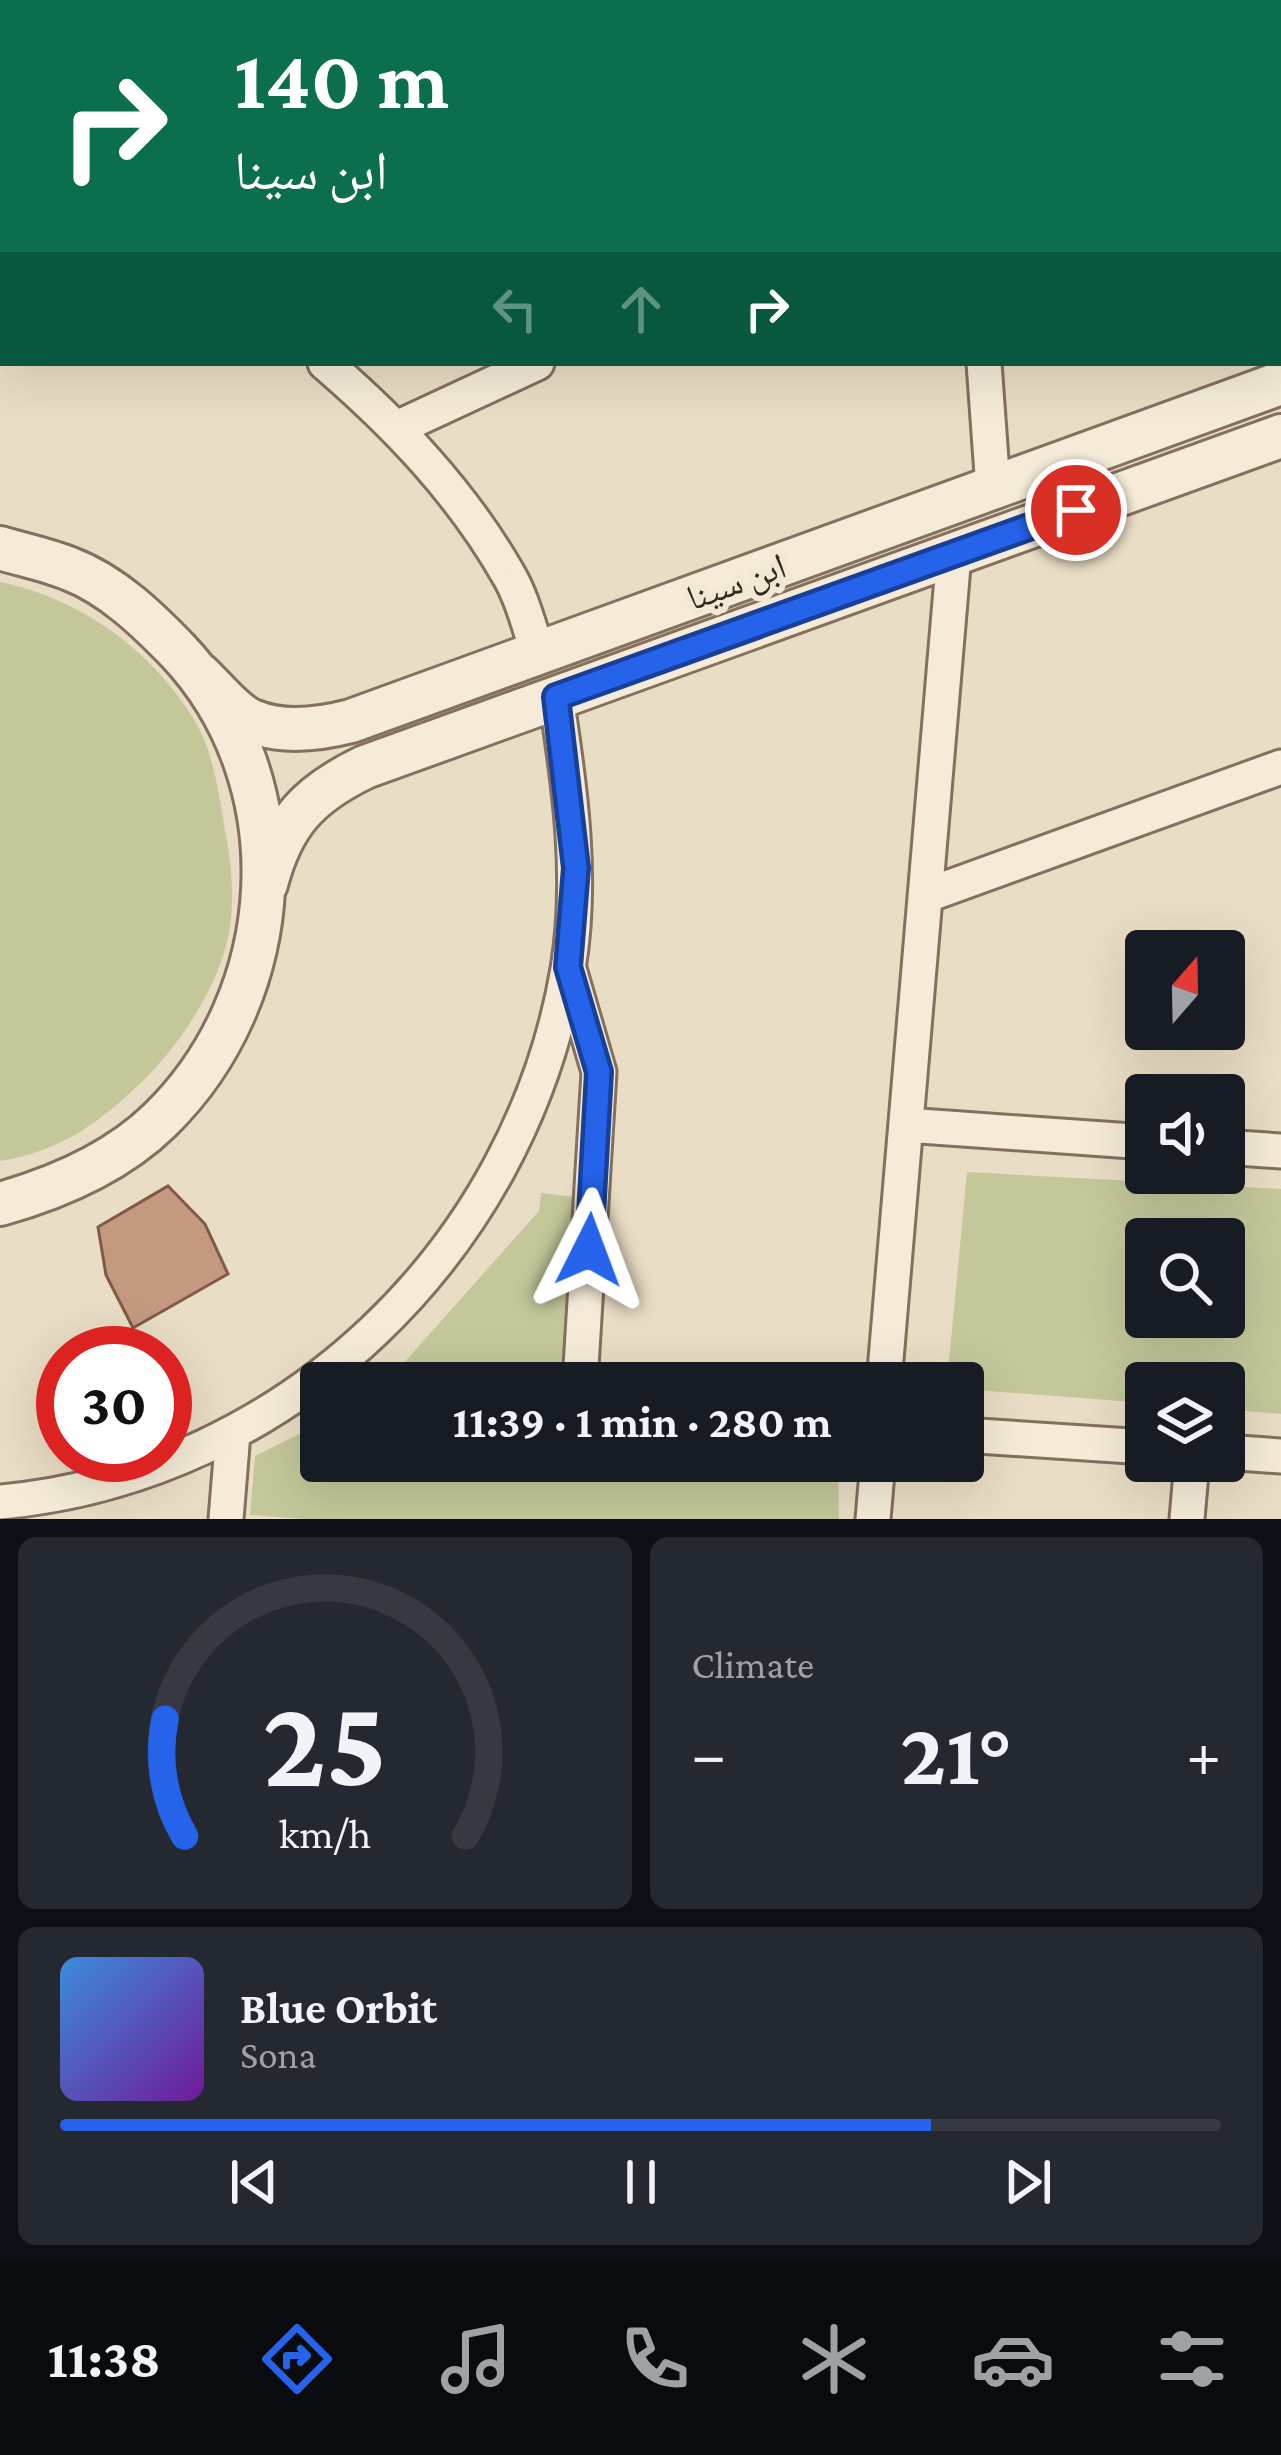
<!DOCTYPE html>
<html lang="en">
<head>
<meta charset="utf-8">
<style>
	body { margin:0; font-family:"Crimson Pro","Noto Naskh Arabic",serif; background:#242831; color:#f1f3f6; height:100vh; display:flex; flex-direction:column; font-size:45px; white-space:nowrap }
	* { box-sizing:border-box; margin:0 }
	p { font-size:39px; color:#9ea1a6 }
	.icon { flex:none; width:66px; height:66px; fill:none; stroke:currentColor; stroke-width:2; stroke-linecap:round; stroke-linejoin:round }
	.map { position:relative; height:1519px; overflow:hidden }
	.sheet { display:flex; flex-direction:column; gap:18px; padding:18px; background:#0d0f14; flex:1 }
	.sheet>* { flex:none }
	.banner { position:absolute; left:0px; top:0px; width:1281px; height:366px; box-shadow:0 12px 48px #0002; background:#0b6e4f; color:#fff; overflow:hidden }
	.needle { width:78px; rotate:20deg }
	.tools { position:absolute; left:1125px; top:930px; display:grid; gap:24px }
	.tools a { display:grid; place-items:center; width:120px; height:120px; border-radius:12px; background:#171b24; box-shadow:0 12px 48px #0002; font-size:60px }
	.speed { position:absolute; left:36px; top:1326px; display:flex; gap:24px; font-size:60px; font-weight:700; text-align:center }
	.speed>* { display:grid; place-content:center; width:156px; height:156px; border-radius:50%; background:#171b24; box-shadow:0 12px 48px #0002; line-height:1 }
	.speed .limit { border:18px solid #d22; background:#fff; color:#111 }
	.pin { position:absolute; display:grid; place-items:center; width:102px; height:102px; color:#fff; margin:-51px; border:6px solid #fff; border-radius:50%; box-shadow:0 3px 12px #0007 }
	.me { position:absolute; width:132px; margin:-66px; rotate:3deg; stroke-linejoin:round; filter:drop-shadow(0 0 9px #0008) }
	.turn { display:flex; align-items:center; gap:42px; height:252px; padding:0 36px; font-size:54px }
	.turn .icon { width:156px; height:156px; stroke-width:2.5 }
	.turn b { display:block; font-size:84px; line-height:102px }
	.lanes { display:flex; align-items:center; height:114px; padding:0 36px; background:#0003; justify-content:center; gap:60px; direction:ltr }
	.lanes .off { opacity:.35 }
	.big { font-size:90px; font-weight:700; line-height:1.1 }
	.sheet .tile { flex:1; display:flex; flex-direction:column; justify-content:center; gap:18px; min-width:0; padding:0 42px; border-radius:18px; background:#242831 }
	.sheet .dial { align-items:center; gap:0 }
	.dial svg { height:312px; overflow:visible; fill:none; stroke:#363941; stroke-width:7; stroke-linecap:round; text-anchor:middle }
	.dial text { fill:#f1f3f6; stroke:none }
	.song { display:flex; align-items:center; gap:36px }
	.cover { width:144px; height:144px; border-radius:18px; background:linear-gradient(135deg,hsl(210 70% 55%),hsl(280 70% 35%)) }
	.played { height:12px; border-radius:6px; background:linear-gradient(90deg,#2563eb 75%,#363941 75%) }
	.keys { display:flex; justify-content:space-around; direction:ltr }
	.heat { display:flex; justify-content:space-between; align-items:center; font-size:66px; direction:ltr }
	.sheet .tiles { flex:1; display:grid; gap:18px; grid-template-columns:1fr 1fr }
	.tile:last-child { grid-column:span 2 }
	.trip { position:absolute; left:300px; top:1362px; width:684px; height:120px; border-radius:12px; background:#171b24; box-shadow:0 12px 48px #0002; font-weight:700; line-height:120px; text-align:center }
	.tab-bar { display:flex; height:192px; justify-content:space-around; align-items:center; background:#090b0e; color:#9ea1a6 }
	.tab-bar .icon { width:84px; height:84px }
	.tab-bar .on { color:#2563eb }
	.tab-bar b { font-size:54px; color:#f1f3f6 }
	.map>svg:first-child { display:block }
	.green { fill:#c3c79a; fill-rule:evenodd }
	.building { fill:#c4997f; stroke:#805a45; stroke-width:3 }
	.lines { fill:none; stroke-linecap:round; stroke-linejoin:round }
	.minor-casing { stroke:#83705d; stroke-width:39 }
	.tertiary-casing { stroke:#83705d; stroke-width:48 }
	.minor { stroke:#f5ebd8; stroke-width:33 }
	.tertiary { stroke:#f5ebd8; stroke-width:42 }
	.route-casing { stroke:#184099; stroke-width:30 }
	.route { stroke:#2563eb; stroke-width:21 }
	.labels { text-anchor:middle; stroke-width:12; stroke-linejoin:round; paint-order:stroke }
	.street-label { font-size:36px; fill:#34291f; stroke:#f2e8d4 }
</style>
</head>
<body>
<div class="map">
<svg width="1281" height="1519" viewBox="0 0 1281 1519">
	<rect width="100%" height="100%" fill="#eaddc5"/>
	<!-- green -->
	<path class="green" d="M 0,582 C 80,598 153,651 195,721 C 214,753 220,800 226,836 C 233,872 236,917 224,953 C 208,1003 173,1054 134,1089 C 94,1127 56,1152 0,1161 Z
		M 967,1172 L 1281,1189 L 1281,1414 L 1224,1409 L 1224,1383 L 1146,1383 L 1146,1403 L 963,1389 L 963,1383 L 947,1383 ZM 1146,1239 L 1224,1239 L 1224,1317 L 1146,1317 Z
		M 541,1193 L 575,1197 L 569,1383 L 386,1383 L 539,1211 Z
		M 307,1430 L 321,1432 L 321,1461 L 838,1461 L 839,1519 L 305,1519 L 250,1515 L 255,1456 Z"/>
	<!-- building -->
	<path class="building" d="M 168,1186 L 205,1224 L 228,1274 L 133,1328 L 106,1275 L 98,1227 Z"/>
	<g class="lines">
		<defs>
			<path id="minor" d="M 959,0 L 959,3
				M 1254,0 L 1254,3
				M 1278,60 L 1281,59
				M 0,231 L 3,232
				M 325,363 C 396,424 461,492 508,574 C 522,597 529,627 538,653
				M 984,363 L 993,488
				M 397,428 L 537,363
				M 925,896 L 1281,767
				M 569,969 L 599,1072 L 580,1383
				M 906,1125 L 1146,1142
				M 1224,1147 L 1281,1151
				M 884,1383 L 954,554
				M 963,1435 L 1146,1447
				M 1224,1452 L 1281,1456
				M 0,1502 C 286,1476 520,1251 568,969 C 583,879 570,787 556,697
				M 226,1519 L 233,1433
				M 873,1519 L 878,1461
				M 1187,1519 L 1192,1461"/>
			<path id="tertiary" d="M 9,3 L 9,0
				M 0,116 L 3,79
				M 0,548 C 23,555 48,560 70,569 C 112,585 148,620 178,651 C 302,783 287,996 160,1120 C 117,1162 57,1188 0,1204
				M 200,675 C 215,689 234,714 252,721 C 283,734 320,729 351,721 L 1281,383
				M 266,884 C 282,822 309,794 365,767 L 1281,436"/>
		</defs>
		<!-- minor casing -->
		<use href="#minor" class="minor-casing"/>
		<!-- tertiary casing -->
		<use href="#tertiary" class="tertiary-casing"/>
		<!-- minor -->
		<use href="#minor" class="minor"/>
		<!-- tertiary -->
		<use href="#tertiary" class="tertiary"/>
	</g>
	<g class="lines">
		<defs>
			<path id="route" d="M 589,1250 L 599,1072 L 568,967 L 576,868 L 556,697 L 1076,510"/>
		</defs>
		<!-- route casing -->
		<use href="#route" class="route-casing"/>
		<!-- route -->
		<use href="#route" class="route"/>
	</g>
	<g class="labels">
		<!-- street labels -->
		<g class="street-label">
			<text transform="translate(736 581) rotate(-20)" y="13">ابن سينا</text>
		</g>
	</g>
</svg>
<div class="tools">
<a><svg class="needle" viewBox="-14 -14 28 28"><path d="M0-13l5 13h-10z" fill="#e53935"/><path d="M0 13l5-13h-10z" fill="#9ea1a6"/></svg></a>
<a><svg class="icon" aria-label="sound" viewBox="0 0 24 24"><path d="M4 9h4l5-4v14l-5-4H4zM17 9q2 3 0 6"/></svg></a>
<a><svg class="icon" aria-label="search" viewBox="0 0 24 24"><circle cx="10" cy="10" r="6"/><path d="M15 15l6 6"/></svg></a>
<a><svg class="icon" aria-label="layers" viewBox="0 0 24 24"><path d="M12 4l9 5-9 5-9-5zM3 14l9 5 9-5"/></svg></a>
</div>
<div class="speed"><div class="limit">30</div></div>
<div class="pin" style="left:1076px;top:510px;background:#d93025"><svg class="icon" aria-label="arrive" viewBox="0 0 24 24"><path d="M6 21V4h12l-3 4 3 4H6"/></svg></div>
<svg class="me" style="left:589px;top:1250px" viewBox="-20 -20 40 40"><path d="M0-17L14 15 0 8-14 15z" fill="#2563eb" stroke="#fff" stroke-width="4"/></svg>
<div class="trip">11:39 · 1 min · 280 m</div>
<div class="banner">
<div class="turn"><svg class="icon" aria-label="right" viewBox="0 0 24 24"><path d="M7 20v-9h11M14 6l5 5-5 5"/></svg><div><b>140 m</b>ابن سينا</div></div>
<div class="lanes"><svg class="icon off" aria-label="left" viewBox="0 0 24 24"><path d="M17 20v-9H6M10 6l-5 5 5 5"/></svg><svg class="icon off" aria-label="ahead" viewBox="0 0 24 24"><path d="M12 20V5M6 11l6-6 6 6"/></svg><svg class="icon" aria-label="right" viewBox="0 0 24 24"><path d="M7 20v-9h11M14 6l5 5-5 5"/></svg></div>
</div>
</div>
<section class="sheet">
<div class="tiles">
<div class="tile dial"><svg viewBox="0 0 100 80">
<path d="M14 69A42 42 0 1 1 86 69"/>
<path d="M14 69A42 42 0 0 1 9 39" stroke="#2563eb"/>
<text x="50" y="56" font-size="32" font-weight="700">25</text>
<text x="50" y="72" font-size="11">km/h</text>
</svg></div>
<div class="tile"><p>Climate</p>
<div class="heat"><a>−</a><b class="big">21°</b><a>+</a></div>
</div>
<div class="tile">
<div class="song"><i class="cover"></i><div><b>Blue Orbit</b><p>Sona</p></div></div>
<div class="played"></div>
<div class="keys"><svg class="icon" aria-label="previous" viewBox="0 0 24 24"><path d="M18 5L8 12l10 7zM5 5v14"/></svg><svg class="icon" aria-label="pause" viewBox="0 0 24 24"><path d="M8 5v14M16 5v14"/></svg><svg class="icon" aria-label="next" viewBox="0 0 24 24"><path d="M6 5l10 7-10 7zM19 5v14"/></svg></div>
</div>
</div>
</section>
<nav class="tab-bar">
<b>11:38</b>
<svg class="icon on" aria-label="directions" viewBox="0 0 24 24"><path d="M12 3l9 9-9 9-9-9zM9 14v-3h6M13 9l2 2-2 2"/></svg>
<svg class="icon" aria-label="music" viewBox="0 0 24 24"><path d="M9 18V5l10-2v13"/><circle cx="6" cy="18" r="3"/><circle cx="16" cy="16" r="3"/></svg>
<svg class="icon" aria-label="phone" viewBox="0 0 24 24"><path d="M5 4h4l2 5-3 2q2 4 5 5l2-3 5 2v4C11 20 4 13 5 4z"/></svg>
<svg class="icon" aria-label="climate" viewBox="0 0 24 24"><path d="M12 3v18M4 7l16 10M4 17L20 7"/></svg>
<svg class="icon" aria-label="car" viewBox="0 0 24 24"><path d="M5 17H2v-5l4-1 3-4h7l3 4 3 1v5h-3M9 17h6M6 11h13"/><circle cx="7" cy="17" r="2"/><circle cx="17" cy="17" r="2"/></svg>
<svg class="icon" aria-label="filters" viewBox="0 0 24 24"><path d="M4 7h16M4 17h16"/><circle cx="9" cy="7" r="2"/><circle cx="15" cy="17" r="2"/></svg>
</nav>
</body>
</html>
